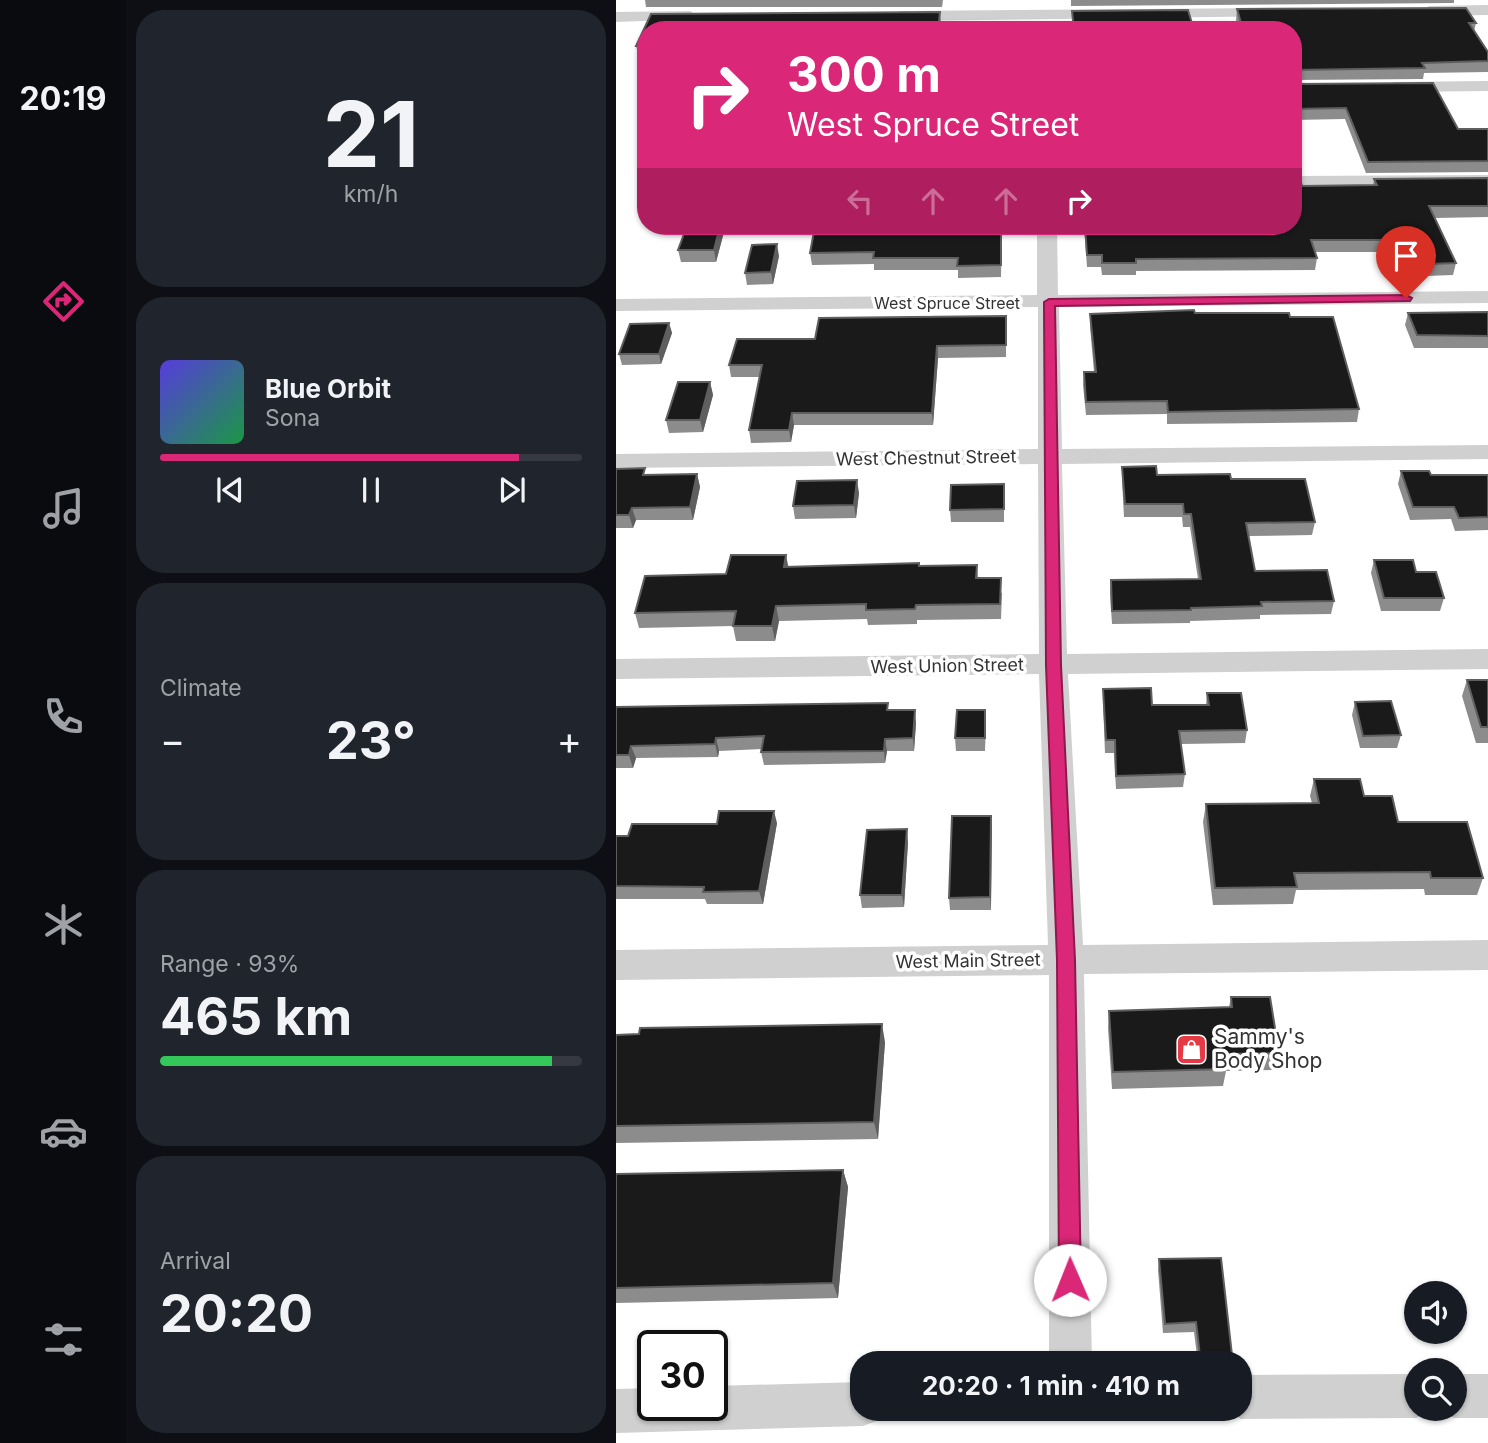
<!DOCTYPE html>
<html lang="en">
<head>
<meta charset="utf-8">
<style>
	body { margin:0; font-family:Inter,sans-serif; background:#20242c; color:#f1f3f6; height:100vh; display:flex; flex-direction:column; font-size:26px; white-space:nowrap }
	* { box-sizing:border-box; margin:0 }
	p { font-size:23px; color:#9ea1a6 }
	.icon { flex:none; width:38px; height:38px; fill:none; stroke:currentColor; stroke-width:2; stroke-linecap:round; stroke-linejoin:round }
	.map { position:relative; flex:1; overflow:hidden }
	.side { display:flex; flex-direction:column; gap:10px; padding:10px; background:#0d0f14; width:490px }
	.side>* { flex:none }
	.banner { position:absolute; left:21px; top:21px; width:665px; height:214px; border-radius:28px; box-shadow:0 2px 5px #0004; background:#db2777; color:#fff; overflow:hidden }
	.controls { position:absolute; left:788px; top:1281px; display:grid; gap:14px }
	.controls a { display:grid; place-items:center; width:63px; height:63px; border-radius:50%; background:#171b24; box-shadow:0 2px 5px #0004; font-size:35px }
	.speed { position:absolute; left:21px; top:1330px; display:flex; gap:14px; font-size:35px; font-weight:700; text-align:center }
	.speed>* { display:grid; place-content:center; width:91px; height:91px; border-radius:50%; background:#171b24; box-shadow:0 2px 5px #0004; line-height:1 }
	.speed .limit { border:4px solid #111; border-radius:10px; background:#fff; color:#111 }
	.pin { position:absolute; display:grid; place-items:center; width:60px; height:60px; color:#fff; margin:-72px -30px; border-radius:50% 50% 50% 0; rotate:-45deg; box-shadow:0 0 7px #0007 }
	.pin .icon { rotate:45deg }
	.me { position:absolute; width:77px; margin:-38px; rotate:359deg; stroke-linejoin:round; filter:drop-shadow(0 0 5px #0008) }
	.turn { display:flex; align-items:center; gap:24px; height:147px; padding:0 35px; font-size:32px }
	.turn .icon { width:91px; height:91px; stroke-width:2.5 }
	.turn b { display:block; font-size:49px; line-height:60px }
	.lanes { display:flex; align-items:center; height:66px; padding:0 35px; background:#0003; justify-content:center; gap:35px; direction:ltr }
	.lanes .off { opacity:.35 }
	.big { font-size:52px; font-weight:700; line-height:1.1 }
	.side .tile { flex:1; display:flex; flex-direction:column; justify-content:center; gap:10px; min-width:0; padding:0 24px; border-radius:28px; background:#20242c }
	.side .dial { align-items:center; gap:0 }
	.dial b { font-size:91px; line-height:1 }
	.song { display:flex; align-items:center; gap:21px }
	.cover { width:84px; height:84px; border-radius:10px; background:linear-gradient(135deg,hsl(250 70% 55%),hsl(140 70% 35%)) }
	.played { height:7px; border-radius:4px; background:linear-gradient(90deg,#db2777 85%,#363941 85%) }
	.keys { display:flex; justify-content:space-around; direction:ltr }
	.heat { display:flex; justify-content:space-between; align-items:center; font-size:38px; direction:ltr }
	.charge { height:10px; border-radius:5px; background:linear-gradient(90deg,#34c759 93%,#363941 0) }
	.trip { position:absolute; left:234px; top:1351px; width:402px; height:70px; border-radius:28px; background:#171b24; box-shadow:0 2px 5px #0004; font-weight:700; line-height:70px; text-align:center }
	main { display:flex; flex:1; min-height:0 }
	.dock { display:flex; flex-direction:column; width:126px; justify-content:space-around; align-items:center; background:#090b0e; color:#9ea1a6 }
	.dock .icon { width:49px; height:49px }
	.dock .on { color:#db2777 }
	.dock b { font-size:32px; color:#f1f3f6 }
	.map>svg:first-child { display:block }
	.lines { fill:none; stroke-linecap:round; stroke-linejoin:round }
	.minor { fill:#d0d0d0; fill-rule:evenodd }
	.wall { fill:#8c8c8c }
	.shaded-wall { fill:#5f5f5f }
	.building { fill:#1a1a1a; stroke:#5f5f5f; stroke-width:2 }
	.route { fill:#db2777; stroke:#8e194d; stroke-width:2 }
	.labels { text-anchor:middle; stroke-width:7; stroke-linejoin:round; paint-order:stroke }
	.far-street-label { font-size:16px; fill:#333; stroke:#fff }
	.street-label { font-size:18px; fill:#333; stroke:#fff }
	.near-poi-label { font-size:21px; fill:#333; stroke:#fff; text-anchor:start }
</style>
</head>
<body>
<main>
<nav class="dock">
<b>20:19</b>
<svg class="icon on" aria-label="directions" viewBox="0 0 24 24"><path d="M12 3l9 9-9 9-9-9zM9 14v-3h6M13 9l2 2-2 2"/></svg>
<svg class="icon" aria-label="music" viewBox="0 0 24 24"><path d="M9 18V5l10-2v13"/><circle cx="6" cy="18" r="3"/><circle cx="16" cy="16" r="3"/></svg>
<svg class="icon" aria-label="phone" viewBox="0 0 24 24"><path d="M5 4h4l2 5-3 2q2 4 5 5l2-3 5 2v4C11 20 4 13 5 4z"/></svg>
<svg class="icon" aria-label="climate" viewBox="0 0 24 24"><path d="M12 3v18M4 7l16 10M4 17L20 7"/></svg>
<svg class="icon" aria-label="car" viewBox="0 0 24 24"><path d="M5 17H2v-5l4-1 3-4h7l3 4 3 1v5h-3M9 17h6M6 11h13"/><circle cx="7" cy="17" r="2"/><circle cx="17" cy="17" r="2"/></svg>
<svg class="icon" aria-label="filters" viewBox="0 0 24 24"><path d="M4 7h16M4 17h16"/><circle cx="9" cy="7" r="2"/><circle cx="15" cy="17" r="2"/></svg>
</nav>
<section class="side">
<div class="tile dial"><b>21</b><p>km/h</p></div>
<div class="tile">
<div class="song"><i class="cover"></i><div><b>Blue Orbit</b><p>Sona</p></div></div>
<div class="played"></div>
<div class="keys"><svg class="icon" aria-label="previous" viewBox="0 0 24 24"><path d="M18 5L8 12l10 7zM5 5v14"/></svg><svg class="icon" aria-label="pause" viewBox="0 0 24 24"><path d="M8 5v14M16 5v14"/></svg><svg class="icon" aria-label="next" viewBox="0 0 24 24"><path d="M6 5l10 7-10 7zM19 5v14"/></svg></div>
</div>
<div class="tile"><p>Climate</p>
<div class="heat"><a>−</a><b class="big">23°</b><a>+</a></div>
</div>
<div class="tile"><p>Range · 93%</p><b class="big">465 km</b><div class="charge"></div></div>
<div class="tile"><p>Arrival</p><b class="big">20:20</b></div>
</section>
<div class="map">
<svg width="872" height="1443" viewBox="0 0 872 1443">
	<rect width="100%" height="100%" fill="#fff"/>
	<g class="lines">
		<!-- minor -->
		<path class="minor" d="M 872,5 L 872,15 L 813,16 L 805,11 L 813,6 Z
			M 662,8 L 670,13 L 667,16 L 284,21 L 276,16 L 284,11 Z
			M 74,11 L 82,16 L 79,19 L 0,22 L 0,12 Z
			M 872,81 L 872,91 L 778,92 L 770,87 L 778,82 Z
			M 872,175 L 872,187 L 677,188 L 677,176 Z
			M 421,226 L 441,226 L 442,295 L 872,291 L 872,303 L 443,307 L 446,449 L 872,445 L 872,459 L 446,464 L 451,654 L 872,649 L 872,669 L 452,674 L 467,945 L 872,940 L 872,970 L 468,974 L 476,1363 L 433,1363 L 433,975 L 0,980 L 0,950 L 432,945 L 423,674 L 0,679 L 0,659 L 423,654 L 422,464 L 0,468 L 0,454 L 422,449 L 422,307 L 0,311 L 0,299 L 421,295 Z
			M 800,1374 L 800,1409 L 817,1409 L 800,1418 L 625,1419 L 608,1409 L 625,1409 L 625,1375 Z
			M 838,1374 L 872,1374 L 872,1418 L 838,1418 L 823,1411 L 821,1409 L 838,1409 Z
			M 247,1382 L 247,1409 L 267,1409 L 263,1420 L 247,1426 L 0,1433 L 0,1389 L 37,1388 L 37,1405 L 96,1405 L 96,1386 Z"/>
	</g>
	<!-- wall -->
	<path class="wall" d="M 29,0 L 327,0 L 326,7 L 30,7 Z
		M 455,0 L 838,0 L 838,3 L 455,6 Z
		M 621,9 L 860,23 L 858,31 L 872,61 L 872,72 L 808,73 L 807,79 L 677,80 L 677,30 L 623,30 L 620,20 Z
		M 324,12 L 325,22 L 30,30 L 30,56 L 23,57 L 20,46 L 35,14 Z
		M 677,84 L 842,129 L 872,129 L 872,172 L 750,173 L 729,119 L 677,120 Z
		M 872,178 L 872,217 L 819,218 L 840,263 L 837,275 L 810,276 L 801,252 L 699,252 L 701,258 L 699,270 L 520,271 L 520,275 L 486,275 L 485,267 L 471,267 L 468,226 L 677,226 L 686,186 L 757,186 L 758,179 Z
		M 386,226 L 385,277 L 342,278 L 342,270 L 258,270 L 258,264 L 196,265 L 194,253 Z
		M 108,232 L 100,262 L 65,262 L 62,250 Z
		M 163,256 L 157,284 L 131,285 L 129,273 Z
		M 872,312 L 872,348 L 798,348 L 789,325 L 792,313 Z
		M 579,313 L 674,317 L 743,409 L 741,422 L 551,424 L 551,414 L 470,415 L 467,385 L 468,372 L 478,372 L 474,326 L 474,314 Z
		M 390,316 L 390,357 L 322,358 L 317,425 L 178,425 L 175,442 L 135,443 L 133,430 L 144,377 L 115,377 L 113,365 L 199,339 Z
		M 53,323 L 56,333 L 45,364 L 6,365 L 3,354 Z
		M 94,382 L 97,395 L 87,432 L 53,433 L 50,420 Z
		M 506,467 L 541,475 L 615,479 L 699,522 L 696,535 L 633,536 L 639,571 L 718,601 L 715,614 L 644,615 L 644,619 L 574,621 L 574,623 L 496,624 L 494,593 L 495,580 L 582,579 L 574,527 L 567,527 L 566,517 L 508,517 L 506,480 Z
		M 0,469 L 31,475 L 81,474 L 84,487 L 77,520 L 20,520 L 17,528 L 0,528 Z
		M 785,471 L 815,475 L 872,475 L 872,530 L 839,531 L 835,519 L 794,520 L 782,484 Z
		M 388,484 L 388,522 L 335,522 L 334,510 Z
		M 243,493 L 240,518 L 179,519 L 177,506 Z
		M 758,560 L 800,572 L 828,598 L 824,611 L 765,611 L 755,573 Z
		M 361,565 L 362,578 L 386,593 L 385,619 L 301,620 L 301,624 L 252,625 L 251,619 L 163,621 L 159,641 L 120,641 L 117,626 L 23,628 L 19,613 L 172,567 Z
		M 851,680 L 872,680 L 872,743 L 860,743 L 846,696 Z
		M 487,689 L 536,705 L 590,705 L 591,693 L 631,730 L 629,743 L 565,744 L 569,774 L 567,787 L 500,789 L 498,753 L 489,753 L 487,702 Z
		M 739,702 L 785,735 L 781,748 L 744,748 L 736,715 Z
		M 0,707 L 273,710 L 300,723 L 298,751 L 271,751 L 269,763 L 148,765 L 145,752 L 146,749 L 103,751 L 102,757 L 20,758 L 17,768 L 0,768 Z
		M 370,723 L 369,751 L 340,751 L 339,738 Z
		M 698,779 L 748,796 L 782,822 L 867,878 L 861,895 L 809,895 L 808,889 L 680,890 L 677,904 L 597,905 L 587,822 L 590,804 L 696,803 L 694,796 Z
		M 375,816 L 375,910 L 334,910 L 333,898 Z
		M 161,823 L 147,904 L 91,904 L 89,899 L 0,899 L 0,836 Z
		M 292,842 L 288,907 L 246,908 L 244,895 Z
		M 615,997 L 663,1053 L 659,1070 L 610,1071 L 607,1086 L 496,1089 L 492,1028 L 493,1011 L 613,1007 Z
		M 0,1035 L 269,1042 L 262,1139 L 0,1143 Z
		M 227,1170 L 232,1187 L 222,1298 L 0,1303 L 0,1174 Z
		M 543,1259 L 616,1355 L 613,1363 L 582,1363 L 578,1332 L 547,1333 L 542,1270 Z"/>
	<!-- shaded-wall -->
	<path class="shaded-wall" d="M 104,226 L 107,226 L 108,232 L 100,262 L 98,250 Z
		M 161,244 L 163,256 L 157,284 L 155,272 Z
		M 53,323 L 56,333 L 45,364 L 43,354 Z
		M 321,346 L 322,358 L 317,425 L 316,413 Z
		M 94,382 L 97,395 L 87,432 L 84,420 Z
		M 176,413 L 178,425 L 175,442 L 173,430 Z
		M 81,474 L 84,487 L 77,520 L 74,507 Z
		M 241,480 L 243,493 L 240,518 L 238,505 Z
		M 16,508 L 20,520 L 17,528 L 13,515 Z
		M 170,555 L 173,570 L 168,567 Z
		M 160,606 L 163,621 L 159,641 L 156,626 Z
		M 299,710 L 300,723 L 298,751 L 297,738 Z
		M 100,738 L 103,751 L 102,757 L 99,744 Z
		M 269,739 L 271,751 L 269,763 L 268,751 Z
		M 15,746 L 20,758 L 17,768 L 13,755 Z
		M 158,811 L 161,823 L 147,904 L 143,891 Z
		M 375,816 L 376,828 L 375,910 L 374,897 Z
		M 291,829 L 292,842 L 288,907 L 286,895 Z
		M 266,1024 L 269,1042 L 262,1139 L 258,1122 Z
		M 227,1170 L 232,1187 L 222,1298 L 217,1283 Z"/>
	<!-- building -->
	<path class="building" d="M 850,8 L 860,23 L 853,23 L 872,52 L 872,61 L 806,63 L 809,68 L 678,70 L 677,78 L 677,30 L 627,30 L 621,9 Z
		M 572,10 L 578,30 L 458,30 L 456,11 Z
		M 324,12 L 322,30 L 30,30 L 30,46 L 20,46 L 35,14 Z
		M 817,83 L 842,129 L 872,129 L 872,161 L 752,162 L 730,108 L 677,109 L 677,84 Z
		M 677,177 L 684,179 L 686,186 L 761,185 L 758,179 L 872,178 L 872,206 L 813,206 L 840,263 L 813,264 L 803,240 L 695,240 L 701,258 L 520,259 L 520,263 L 486,263 L 486,255 L 471,255 L 469,226 L 677,226 Z
		M 71,226 L 104,226 L 98,250 L 62,250 Z
		M 199,226 L 385,226 L 385,265 L 341,266 L 342,258 L 257,258 L 258,252 L 194,253 Z
		M 161,244 L 155,272 L 129,273 L 136,245 Z
		M 578,310 L 579,313 L 673,313 L 674,317 L 717,317 L 743,409 L 552,412 L 551,401 L 470,402 L 468,372 L 480,372 L 474,314 Z
		M 872,312 L 872,336 L 801,335 L 792,313 Z
		M 390,316 L 390,345 L 321,346 L 316,413 L 176,413 L 173,430 L 133,430 L 146,365 L 113,365 L 121,339 L 199,339 L 203,318 Z
		M 53,323 L 43,354 L 3,354 L 14,324 Z
		M 62,382 L 94,382 L 84,420 L 50,420 Z
		M 540,466 L 541,475 L 614,474 L 615,479 L 689,479 L 699,522 L 630,523 L 639,571 L 711,570 L 718,601 L 645,602 L 646,606 L 575,608 L 575,610 L 496,611 L 495,580 L 585,579 L 575,514 L 568,514 L 567,504 L 509,504 L 506,467 Z
		M 29,468 L 27,475 L 81,474 L 74,507 L 16,508 L 13,515 L 0,515 L 0,469 Z
		M 785,471 L 813,471 L 815,475 L 872,475 L 872,517 L 843,518 L 838,507 L 797,507 Z
		M 241,480 L 238,505 L 177,506 L 181,481 Z
		M 388,484 L 388,509 L 334,510 L 335,485 Z
		M 115,555 L 170,555 L 168,567 L 303,563 L 303,566 L 361,565 L 360,578 L 385,578 L 384,604 L 300,605 L 299,609 L 250,610 L 250,604 L 160,606 L 156,626 L 117,626 L 120,611 L 19,613 L 29,576 L 110,574 Z
		M 758,560 L 797,560 L 800,572 L 820,572 L 828,598 L 768,598 Z
		M 851,680 L 872,680 L 872,727 L 865,727 Z
		M 535,688 L 536,705 L 593,705 L 591,693 L 625,693 L 631,730 L 563,731 L 569,774 L 500,776 L 499,740 L 490,740 L 487,689 Z
		M 775,701 L 785,735 L 747,736 L 739,702 Z
		M 272,703 L 271,710 L 299,710 L 297,738 L 269,739 L 268,751 L 145,752 L 148,736 L 100,738 L 99,744 L 15,746 L 13,755 L 0,755 L 0,707 Z
		M 341,710 L 369,710 L 369,738 L 339,738 Z
		M 698,779 L 744,779 L 748,796 L 776,796 L 782,822 L 851,822 L 867,878 L 815,878 L 814,872 L 678,873 L 681,887 L 599,888 L 590,804 L 703,803 Z
		M 103,811 L 158,811 L 143,891 L 87,892 L 88,887 L 0,886 L 0,836 L 12,836 L 16,824 L 101,824 Z
		M 336,816 L 375,816 L 374,897 L 333,898 Z
		M 291,829 L 286,895 L 244,895 L 251,830 Z
		M 615,997 L 654,997 L 663,1053 L 608,1054 L 610,1069 L 497,1072 L 493,1011 L 616,1007 Z
		M 266,1024 L 258,1122 L 0,1126 L 0,1035 L 23,1034 L 24,1028 Z
		M 227,1170 L 217,1283 L 0,1288 L 0,1174 Z
		M 605,1258 L 616,1355 L 584,1356 L 580,1322 L 549,1324 L 543,1259 Z"/>
	<!-- route -->
	<path class="route" d="M 790,295 L 796,298 L 794,301 L 439,306 L 445,665 L 459,960 L 465,1280 L 462,1288 L 454,1291 L 446,1288 L 443,1280 L 441,960 L 430,665 L 428,302 L 433,299 Z"/>
	<!-- icons -->
	<defs>
		<symbol id="shop-square" viewBox="-11 -11 22 22"><rect x="-9" y="-9" width="18" height="18" rx="4" fill="#e63946" stroke="#fff"/><path d="M-5-2.5h2.3a2.7 3.5 0 0 1 5.4 0H5L5.5 6h-11ZM-1.5-2.5h3a1.5 2.3 0 0 0-3 0Z" fill="#fff"/></symbol>
	</defs>
	<g fill-rule="evenodd">
		<use href="#shop-square" x="558" y="1032" width="35" height="35"/>
	</g>
	<g class="labels">
		<!-- far-street labels -->
		<g class="far-street-label">
			<text x="331" y="309">West Spruce Street</text>
		</g>
		<!-- street labels -->
		<g class="street-label">
			<text transform="translate(310 458) rotate(-1)" y="6">West Chestnut Street</text>
			<text transform="translate(331 666) rotate(-1)" y="6">West Union Street</text>
			<text transform="translate(352 961) rotate(-1)" y="6">West Main Street</text>
		</g>
		<!-- near-poi labels -->
		<g class="near-poi-label">
			<text x="598" y="1044">Sammy's<tspan x="598" dy="24">Body Shop</tspan></text>
		</g>
	</g>
</svg>
<div class="controls">
<a><svg class="icon" aria-label="sound" viewBox="0 0 24 24"><path d="M4 9h4l5-4v14l-5-4H4zM17 9q2 3 0 6"/></svg></a>
<a><svg class="icon" aria-label="search" viewBox="0 0 24 24"><circle cx="10" cy="10" r="6"/><path d="M15 15l6 6"/></svg></a>
</div>
<div class="speed"><div class="limit">30</div></div>
<div class="pin" style="left:790px;top:298px;background:#d93025"><svg class="icon" aria-label="arrive" viewBox="0 0 24 24"><path d="M6 21V4h12l-3 4 3 4H6"/></svg></div>
<svg class="me" style="left:454px;top:1280px" viewBox="-20 -20 40 40"><circle r="19" fill="#fff"/><path d="M0-13L10 11 0 6-10 11z" fill="#db2777"/></svg>
<div class="trip">20:20 · 1 min · 410 m</div>
<div class="banner">
<div class="turn"><svg class="icon" aria-label="right" viewBox="0 0 24 24"><path d="M7 20v-9h11M14 6l5 5-5 5"/></svg><div><b>300 m</b>West Spruce Street</div></div>
<div class="lanes"><svg class="icon off" aria-label="left" viewBox="0 0 24 24"><path d="M17 20v-9H6M10 6l-5 5 5 5"/></svg><svg class="icon off" aria-label="ahead" viewBox="0 0 24 24"><path d="M12 20V5M6 11l6-6 6 6"/></svg><svg class="icon off" aria-label="ahead" viewBox="0 0 24 24"><path d="M12 20V5M6 11l6-6 6 6"/></svg><svg class="icon" aria-label="right" viewBox="0 0 24 24"><path d="M7 20v-9h11M14 6l5 5-5 5"/></svg></div>
</div>
</div>
</main>
</body>
</html>
